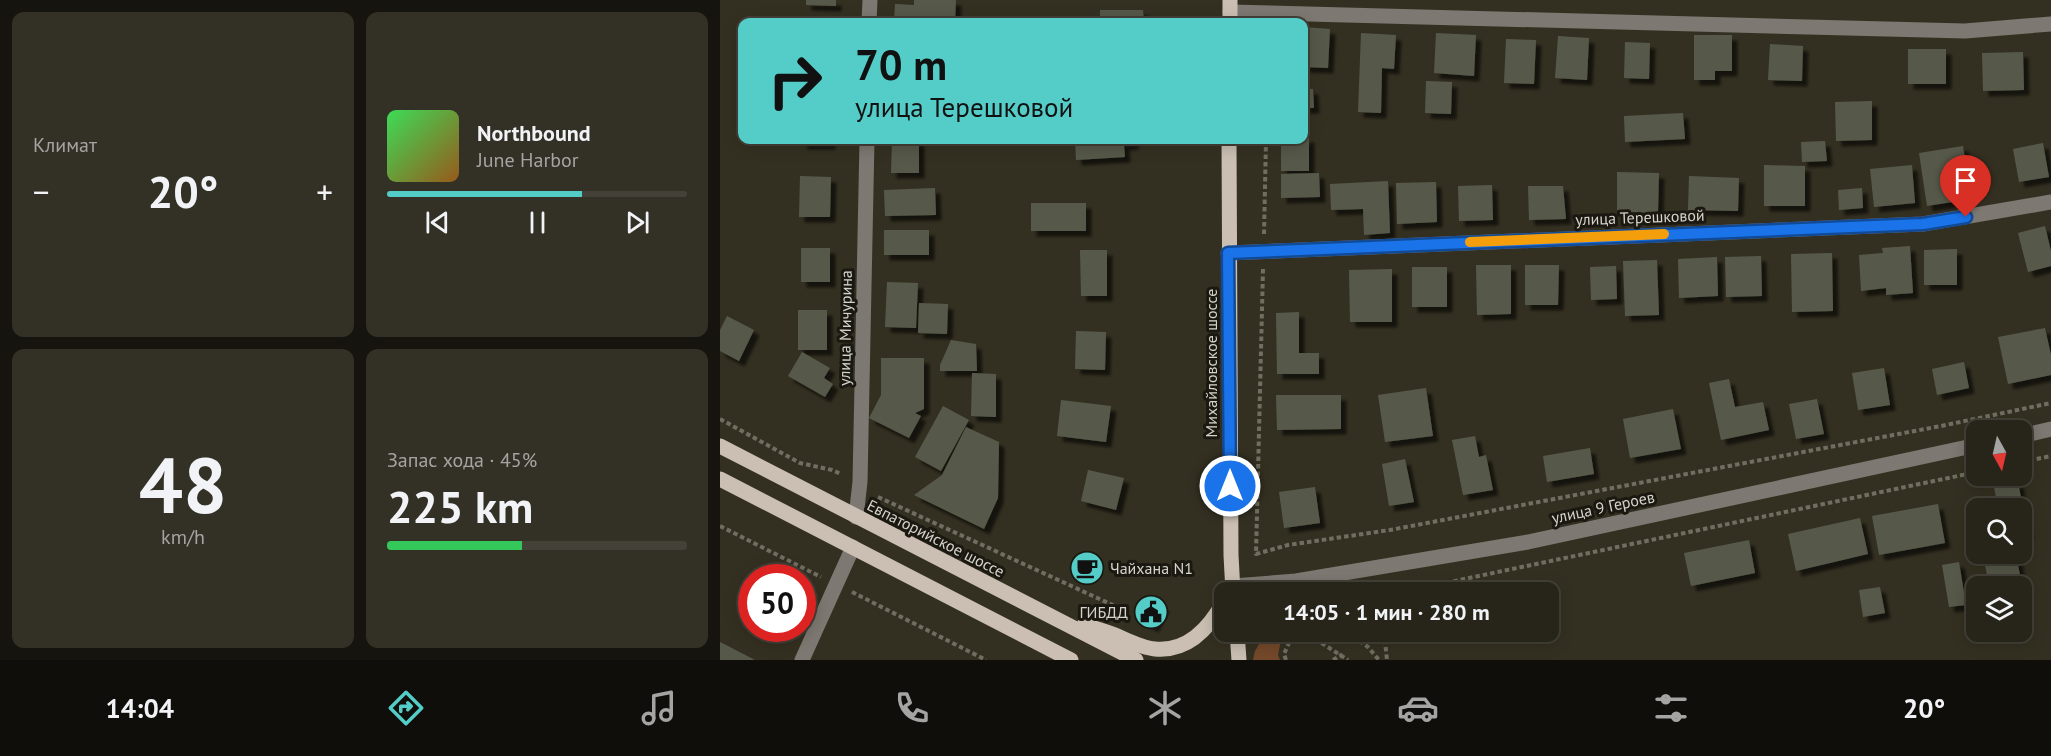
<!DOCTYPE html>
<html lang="ru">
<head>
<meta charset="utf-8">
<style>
	body { margin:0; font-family:"PT Sans",sans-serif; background:#333026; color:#f1f3f6; height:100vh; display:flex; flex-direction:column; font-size:22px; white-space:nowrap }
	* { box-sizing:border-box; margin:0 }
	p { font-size:20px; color:#a4a4a2 }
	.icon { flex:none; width:33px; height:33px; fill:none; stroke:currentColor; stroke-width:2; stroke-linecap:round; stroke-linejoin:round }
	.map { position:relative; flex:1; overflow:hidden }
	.drawer { display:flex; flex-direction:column; gap:12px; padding:12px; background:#15140e; width:720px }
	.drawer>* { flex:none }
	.top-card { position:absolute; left:18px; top:18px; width:570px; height:126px; border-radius:12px; box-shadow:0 3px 15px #0003,0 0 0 2px #434138; background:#54cdc8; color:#111; overflow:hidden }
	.needle { width:39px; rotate:172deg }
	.fabs { position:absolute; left:1246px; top:420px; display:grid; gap:12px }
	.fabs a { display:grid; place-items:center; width:66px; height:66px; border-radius:12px; background:#272419; box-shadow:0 3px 15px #0003,0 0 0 2px #434138; font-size:30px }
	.speed { position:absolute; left:18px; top:564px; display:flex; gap:12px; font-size:30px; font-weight:700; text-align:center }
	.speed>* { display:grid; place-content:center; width:78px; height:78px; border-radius:50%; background:#272419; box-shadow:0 3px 15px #0003,0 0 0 2px #434138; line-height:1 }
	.speed .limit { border:9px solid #d22; background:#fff; color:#111 }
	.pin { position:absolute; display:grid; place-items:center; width:51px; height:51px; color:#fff; margin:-62px -26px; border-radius:50% 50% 50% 0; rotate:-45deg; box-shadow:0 0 6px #0007 }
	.pin .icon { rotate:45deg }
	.me { position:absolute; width:66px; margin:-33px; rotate:0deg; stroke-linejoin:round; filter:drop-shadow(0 0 4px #0008) }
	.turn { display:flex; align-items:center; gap:21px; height:126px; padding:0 18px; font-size:27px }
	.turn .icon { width:78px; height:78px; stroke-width:2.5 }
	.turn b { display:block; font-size:42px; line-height:51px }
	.big { font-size:45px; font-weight:600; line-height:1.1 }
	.drawer .tile { flex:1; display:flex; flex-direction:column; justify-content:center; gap:9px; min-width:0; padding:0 21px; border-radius:12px; background:#333026 }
	.drawer .dial { align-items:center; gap:0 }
	.dial b { font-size:78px; line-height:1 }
	.song { display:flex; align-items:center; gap:18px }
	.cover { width:72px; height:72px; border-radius:9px; background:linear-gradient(135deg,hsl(130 70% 55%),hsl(30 70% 35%)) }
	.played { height:6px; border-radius:3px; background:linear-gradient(90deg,#54cdc8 65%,#434138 65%) }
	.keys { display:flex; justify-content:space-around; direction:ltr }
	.heat { display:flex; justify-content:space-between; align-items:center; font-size:33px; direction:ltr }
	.charge { height:9px; border-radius:4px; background:linear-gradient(90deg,#34c759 45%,#434138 0) }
	.drawer .tiles { flex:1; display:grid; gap:12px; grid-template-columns:repeat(2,1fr) }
	.trip { position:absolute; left:494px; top:582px; width:345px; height:60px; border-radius:12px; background:#272419; box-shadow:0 3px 15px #0003,0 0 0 2px #434138; font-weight:600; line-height:60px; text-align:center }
	.menu { display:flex; height:96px; justify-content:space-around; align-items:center; background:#100e0a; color:#a4a4a2 }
	.menu .icon { width:42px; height:42px }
	.menu .active { color:#54cdc8 }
	.menu b { font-size:27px; color:#f1f3f6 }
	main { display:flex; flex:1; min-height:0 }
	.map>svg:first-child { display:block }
	.green { fill:#74482a }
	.building { fill:#575949; filter:url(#shadow) }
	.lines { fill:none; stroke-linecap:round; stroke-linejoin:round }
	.path { stroke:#716e61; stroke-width:4; stroke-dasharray:4.5 3; stroke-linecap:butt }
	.minor { stroke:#7d7871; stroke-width:15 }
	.major { stroke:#cabfb2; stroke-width:15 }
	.route-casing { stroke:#114b97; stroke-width:15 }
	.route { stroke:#1a73e8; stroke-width:10 }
	.slow { stroke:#f59e0b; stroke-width:10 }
	.labels { text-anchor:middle; stroke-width:6; stroke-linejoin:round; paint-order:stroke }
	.street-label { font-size:16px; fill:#d6d4ca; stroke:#1a1811 }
	.poi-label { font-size:16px; fill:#d6d4ca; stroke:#1a1811; text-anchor:start }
</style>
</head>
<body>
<main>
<section class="drawer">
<div class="tiles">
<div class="tile"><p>Климат</p>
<div class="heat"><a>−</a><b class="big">20°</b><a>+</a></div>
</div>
<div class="tile">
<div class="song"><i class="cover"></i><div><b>Northbound</b><p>June Harbor</p></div></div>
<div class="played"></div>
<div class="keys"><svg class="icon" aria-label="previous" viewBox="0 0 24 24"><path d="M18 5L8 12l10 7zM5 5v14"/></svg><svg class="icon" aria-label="pause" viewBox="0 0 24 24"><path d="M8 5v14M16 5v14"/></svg><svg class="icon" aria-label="next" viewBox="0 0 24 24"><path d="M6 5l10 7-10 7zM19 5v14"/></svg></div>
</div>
<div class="tile dial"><b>48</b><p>km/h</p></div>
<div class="tile"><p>Запас хода · 45%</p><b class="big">225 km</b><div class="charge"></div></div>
</div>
</section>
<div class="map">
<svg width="1331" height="660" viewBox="0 0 1331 660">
	<defs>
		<filter id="shadow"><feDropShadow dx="5.5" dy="5.5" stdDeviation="1.5" flood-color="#0009"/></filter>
	</defs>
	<rect width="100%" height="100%" fill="#343021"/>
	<!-- green -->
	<path class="green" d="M 546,632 L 562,635 L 558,655 L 560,660 L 533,660 L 535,651 Z"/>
	<!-- building -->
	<path class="building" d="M 86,0 L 116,0 L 116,6 L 86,5 Z
		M 194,0 L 236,0 L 235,22 L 174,22 L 175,4 L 194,5 Z
		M 380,10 L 423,10 L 424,22 L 380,22 Z
		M 584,27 L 610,29 L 608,68 L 584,67 Z
		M 641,33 L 676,35 L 674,69 L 662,68 L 661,113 L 638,112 Z
		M 716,33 L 756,35 L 754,76 L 714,73 Z
		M 974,35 L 1012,35 L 1012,71 L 995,71 L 995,80 L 974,80 Z
		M 838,36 L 869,38 L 867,80 L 835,78 Z
		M 786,39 L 816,40 L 814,84 L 784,83 Z
		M 905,42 L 930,43 L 929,79 L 904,78 Z
		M 1050,44 L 1083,46 L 1082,81 L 1048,80 Z
		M 1188,49 L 1226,49 L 1226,84 L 1188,84 Z
		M 1303,52 L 1304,90 L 1263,91 L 1262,53 Z
		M 706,81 L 732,82 L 731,114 L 705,113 Z
		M 584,89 L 593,89 L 594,108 L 584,108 Z
		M 1152,101 L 1152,140 L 1116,141 L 1115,102 Z
		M 963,113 L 965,139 L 905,142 L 904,116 Z
		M 584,137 L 589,137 L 589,171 L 561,171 L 561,143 L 575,143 L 575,140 L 584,140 Z
		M 82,140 L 110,140 L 110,144 L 82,144 Z
		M 172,140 L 199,140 L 199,173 L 171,173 Z
		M 355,140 L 413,140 L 413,144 L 404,145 L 405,157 L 356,160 Z
		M 1105,141 L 1107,161 L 1082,162 L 1081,142 Z
		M 1323,143 L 1329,177 L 1299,182 L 1293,149 Z
		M 1243,146 L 1251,199 L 1207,206 L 1199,153 Z
		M 1044,165 L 1085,166 L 1085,206 L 1044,206 Z
		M 1192,165 L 1195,203 L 1154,207 L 1150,169 Z
		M 897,172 L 939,173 L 938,213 L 897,212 Z
		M 599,173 L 600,197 L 561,198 L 561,174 Z
		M 80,176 L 111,177 L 110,217 L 79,217 Z
		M 969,176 L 1019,178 L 1018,211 L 968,210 Z
		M 668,181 L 670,233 L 644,235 L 643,209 L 611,210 L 610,184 Z
		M 716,182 L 717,222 L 677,224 L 676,183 Z
		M 772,185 L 773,220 L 739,221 L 738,186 Z
		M 808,186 L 843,186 L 846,219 L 809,220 Z
		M 215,188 L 216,215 L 165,216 L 164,190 Z
		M 1142,188 L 1143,208 L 1119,210 L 1118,190 Z
		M 311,203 L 366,203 L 366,231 L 311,231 Z
		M 1325,226 L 1331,251 L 1331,266 L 1308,272 L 1298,233 Z
		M 164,230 L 209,230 L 209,255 L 164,255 Z
		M 1190,246 L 1193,293 L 1166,295 L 1166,288 L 1141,291 L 1139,255 L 1163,253 L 1162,248 Z
		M 81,248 L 110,248 L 110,282 L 81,282 Z
		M 1237,249 L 1237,285 L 1204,285 L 1204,250 Z
		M 360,250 L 387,250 L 387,296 L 361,296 Z
		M 1112,253 L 1113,311 L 1072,312 L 1071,254 Z
		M 1041,256 L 1042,296 L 1006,297 L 1005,257 Z
		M 997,257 L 998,296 L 959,298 L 958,259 Z
		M 937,260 L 939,315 L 905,316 L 903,261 Z
		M 756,265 L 791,265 L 791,314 L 757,315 Z
		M 805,265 L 839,265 L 838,305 L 805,305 Z
		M 896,266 L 897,299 L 871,300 L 870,267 Z
		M 692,267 L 727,267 L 727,307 L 692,307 Z
		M 672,269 L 672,322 L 630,322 L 629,270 Z
		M 167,282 L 198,283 L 196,328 L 165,327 Z
		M 199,303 L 228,304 L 227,334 L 198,333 Z
		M 78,310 L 107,310 L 107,350 L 78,350 Z
		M 579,312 L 579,353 L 599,353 L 599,374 L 557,374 L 556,313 Z
		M 7,316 L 34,330 L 19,361 L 0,351 L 0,330 Z
		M 1325,328 L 1331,355 L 1331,375 L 1288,384 L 1278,337 Z
		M 356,331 L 386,332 L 385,370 L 355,369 Z
		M 231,340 L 256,344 L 257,371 L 220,371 L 220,365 Z
		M 82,352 L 110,368 L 104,378 L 113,384 L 105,397 L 68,376 Z
		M 161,358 L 204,358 L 204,409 L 195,413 L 201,416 L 189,438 L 149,418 L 161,395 Z
		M 1244,362 L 1249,388 L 1217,395 L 1212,369 Z
		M 1164,368 L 1170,405 L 1138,410 L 1132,373 Z
		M 252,373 L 276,374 L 276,417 L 251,416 Z
		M 1009,379 L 1015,407 L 1043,402 L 1049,430 L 1001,440 L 989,383 Z
		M 706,388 L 713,436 L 665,442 L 658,395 Z
		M 556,395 L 621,395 L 621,429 L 557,430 Z
		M 1097,399 L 1104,434 L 1076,439 L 1069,404 Z
		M 341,400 L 391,406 L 386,442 L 337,436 Z
		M 223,406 L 249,420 L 221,471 L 195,457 Z
		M 953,409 L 961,449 L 910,458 L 903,419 Z
		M 246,427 L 279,442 L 278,498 L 264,529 L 194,495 L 222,475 Z
		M 755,436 L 759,457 L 766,455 L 773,490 L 743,495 L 732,440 Z
		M 870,448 L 874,474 L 827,482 L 823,456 Z
		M 685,459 L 694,502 L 669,506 L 662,464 Z
		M 368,470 L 404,478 L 396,510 L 361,501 Z
		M 1298,482 L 1308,534 L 1302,535 L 1302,508 L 1278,508 L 1274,487 Z
		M 595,487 L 600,523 L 564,528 L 559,492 Z
		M 1218,504 L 1225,543 L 1159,555 L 1152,516 Z
		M 1140,518 L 1148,554 L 1076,571 L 1068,534 Z
		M 1029,540 L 1035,573 L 971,586 L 964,553 Z
		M 1263,554 L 1296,554 L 1302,586 L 1269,586 Z
		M 1239,562 L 1246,605 L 1229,607 L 1222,565 Z
		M 1160,587 L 1165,613 L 1143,617 L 1139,590 Z
		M 790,588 L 790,592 L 770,592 L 770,591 Z
		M 428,598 L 444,606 L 433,627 L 417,618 Z
		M 0,642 L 6,645 L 35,660 L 0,660 Z"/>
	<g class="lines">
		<!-- path -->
		<path class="path" d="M 544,234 L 546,140
			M 543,269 L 536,554 L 568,545 L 670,530 L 1221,426 L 1331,403
			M 0,419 L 80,463 L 112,470 L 121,474
			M 1302,462 L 1331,456
			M 158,497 L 397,607
			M 0,526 L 101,577
			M 132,592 L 266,660
			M 682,592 L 1257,472
			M 627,632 L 648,647 L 659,660
			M 664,632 L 667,660
			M 573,634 L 600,642 L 628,660
			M 566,660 L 564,654 L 574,632
			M 613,660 L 621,655 L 623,660"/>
		<!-- minor -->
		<path class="minor" d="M 510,12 L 1245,31 L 1331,24
			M 149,22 L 150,0
			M 508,253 L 1203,224 L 1331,202
			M 1302,436 L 1331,429
			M 136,517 L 140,482 L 147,140
			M 513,586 L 576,581 L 808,542 L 1257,445
			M 82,660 L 133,547"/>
		<!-- major -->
		<path class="major" d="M 510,22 L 510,0
			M 509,140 L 511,555 L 513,592
			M 0,446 L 416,660
			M 0,479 L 351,660
			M 364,625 C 374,628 385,631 395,635 C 407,640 422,648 435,649 C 468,652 490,627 504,601
			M 517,632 L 519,660"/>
	</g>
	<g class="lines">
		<defs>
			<path id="route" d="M 510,486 L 508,253 L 1203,224 L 1246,217"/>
		</defs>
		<!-- route casing -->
		<use href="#route" class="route-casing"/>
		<!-- route -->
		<use href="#route" class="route"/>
		<!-- slow -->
		<path class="slow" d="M 750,242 L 944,234"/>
	</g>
	<!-- icons -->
	<defs>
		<symbol id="cafe-disc" viewBox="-11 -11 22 22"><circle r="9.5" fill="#54cdc8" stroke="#1a1811"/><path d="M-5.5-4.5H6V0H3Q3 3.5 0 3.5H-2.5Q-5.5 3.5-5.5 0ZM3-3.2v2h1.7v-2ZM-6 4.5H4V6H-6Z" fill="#111"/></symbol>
		<symbol id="civic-disc" viewBox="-11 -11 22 22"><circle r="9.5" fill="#54cdc8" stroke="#1a1811"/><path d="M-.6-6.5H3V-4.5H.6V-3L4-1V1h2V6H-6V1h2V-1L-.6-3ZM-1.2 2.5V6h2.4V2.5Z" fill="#111"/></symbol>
	</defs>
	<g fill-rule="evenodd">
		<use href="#cafe-disc" x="348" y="549" width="38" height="38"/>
		<use href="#civic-disc" x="412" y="593" width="38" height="38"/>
	</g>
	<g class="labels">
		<!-- street labels -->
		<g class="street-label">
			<text transform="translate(920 217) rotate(-2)" y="6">улица Терешковой</text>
			<text transform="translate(125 328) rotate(-89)" y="6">улица Мичурина</text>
			<text transform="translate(491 363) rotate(-90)" y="6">Михайловское шоссе</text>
			<text transform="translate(883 507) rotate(-12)" y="6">улица 9 Героев</text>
			<text transform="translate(216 538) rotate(27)" y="6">Евпаторийское шоссе</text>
		</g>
		<!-- poi labels -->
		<g class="poi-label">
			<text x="390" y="574">Чайхана N1</text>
			<text x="408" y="618" text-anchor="end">ГИБДД</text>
		</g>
	</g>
</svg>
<div class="fabs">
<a><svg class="needle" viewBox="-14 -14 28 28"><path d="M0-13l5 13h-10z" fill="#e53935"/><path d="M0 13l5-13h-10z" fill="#a4a4a2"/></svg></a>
<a><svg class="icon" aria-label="search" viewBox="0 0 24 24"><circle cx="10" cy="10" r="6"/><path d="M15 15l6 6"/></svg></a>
<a><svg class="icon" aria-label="layers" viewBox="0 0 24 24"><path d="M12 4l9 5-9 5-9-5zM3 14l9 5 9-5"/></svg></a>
</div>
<div class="speed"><div class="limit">50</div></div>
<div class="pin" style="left:1246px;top:217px;background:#d93025"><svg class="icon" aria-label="arrive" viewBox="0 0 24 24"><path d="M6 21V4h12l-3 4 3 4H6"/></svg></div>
<svg class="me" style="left:510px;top:486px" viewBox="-20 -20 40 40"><circle r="17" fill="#1a73e8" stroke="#fff" stroke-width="3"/><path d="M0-11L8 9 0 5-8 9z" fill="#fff"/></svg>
<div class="trip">14:05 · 1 мин · 280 m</div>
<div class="top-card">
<div class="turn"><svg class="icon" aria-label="right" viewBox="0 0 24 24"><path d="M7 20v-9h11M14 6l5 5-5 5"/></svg><div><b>70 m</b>улица Терешковой</div></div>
</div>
</div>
</main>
<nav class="menu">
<b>14:04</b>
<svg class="icon active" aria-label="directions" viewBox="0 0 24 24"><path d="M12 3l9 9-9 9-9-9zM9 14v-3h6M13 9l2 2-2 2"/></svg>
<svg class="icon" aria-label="music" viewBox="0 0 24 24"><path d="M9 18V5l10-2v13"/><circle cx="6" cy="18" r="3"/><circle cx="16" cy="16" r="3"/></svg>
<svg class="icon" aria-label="phone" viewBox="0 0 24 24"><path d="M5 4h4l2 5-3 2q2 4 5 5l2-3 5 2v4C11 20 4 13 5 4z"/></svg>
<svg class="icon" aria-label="climate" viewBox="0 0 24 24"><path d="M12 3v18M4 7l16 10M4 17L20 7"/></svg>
<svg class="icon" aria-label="car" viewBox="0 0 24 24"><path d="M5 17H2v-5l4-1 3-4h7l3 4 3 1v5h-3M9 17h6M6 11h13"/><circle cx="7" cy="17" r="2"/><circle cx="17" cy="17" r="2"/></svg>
<svg class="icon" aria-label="filters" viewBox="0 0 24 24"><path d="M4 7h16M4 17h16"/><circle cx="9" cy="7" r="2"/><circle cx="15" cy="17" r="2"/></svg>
<b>20°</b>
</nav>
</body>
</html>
